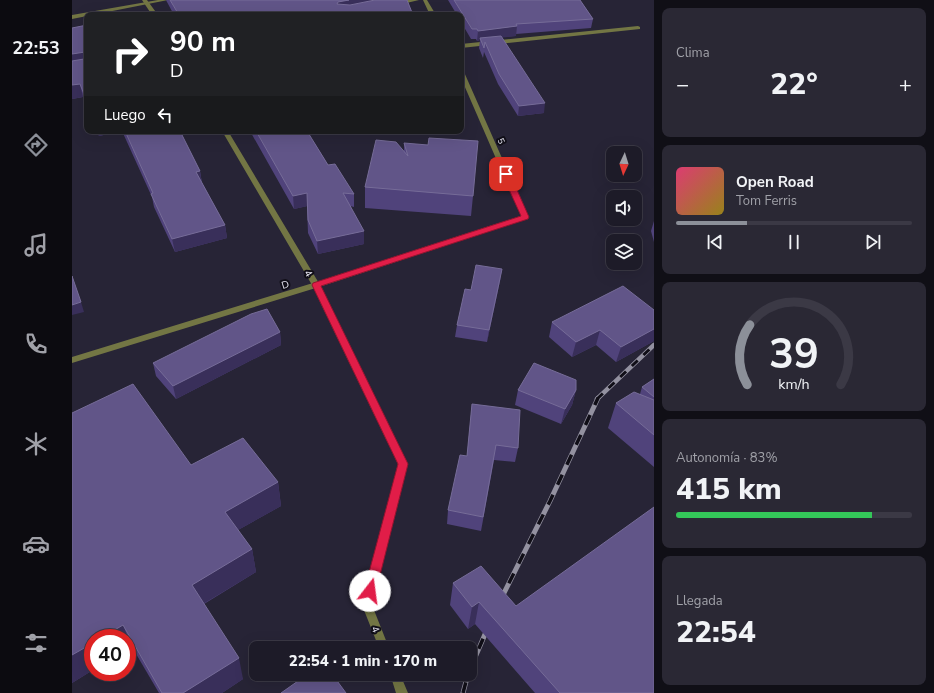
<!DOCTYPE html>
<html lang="es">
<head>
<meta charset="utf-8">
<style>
	body { margin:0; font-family:"Nunito Sans",sans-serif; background:#2a2834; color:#f1f3f6; height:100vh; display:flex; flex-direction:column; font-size:15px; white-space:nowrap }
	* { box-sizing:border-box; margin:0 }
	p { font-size:13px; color:#a0a1a8 }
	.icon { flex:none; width:22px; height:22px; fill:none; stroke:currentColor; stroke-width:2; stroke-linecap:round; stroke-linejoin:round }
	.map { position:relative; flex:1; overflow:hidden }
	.details { display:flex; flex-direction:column; gap:8px; padding:8px; background:#100f16; width:280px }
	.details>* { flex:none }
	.guide { position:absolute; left:12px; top:12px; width:380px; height:122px; border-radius:8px; box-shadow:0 4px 16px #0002,0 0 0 1px #3b3945; background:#202124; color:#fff; overflow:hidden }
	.needle { width:26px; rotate:184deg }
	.buttons { position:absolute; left:534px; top:146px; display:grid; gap:8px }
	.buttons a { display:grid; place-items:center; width:36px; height:36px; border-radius:8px; background:#1d1b28; box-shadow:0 4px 16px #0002,0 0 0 1px #3b3945; font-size:20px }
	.speed { position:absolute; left:12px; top:629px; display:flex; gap:8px; font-size:20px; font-weight:700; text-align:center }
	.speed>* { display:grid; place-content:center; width:52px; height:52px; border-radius:50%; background:#1d1b28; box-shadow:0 4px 16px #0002,0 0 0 1px #3b3945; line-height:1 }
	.speed .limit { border:6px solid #d22; background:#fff; color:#111 }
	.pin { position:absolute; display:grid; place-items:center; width:34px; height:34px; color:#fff; margin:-17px; border-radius:8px; box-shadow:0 2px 6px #0006 }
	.me { position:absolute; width:44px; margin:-22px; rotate:15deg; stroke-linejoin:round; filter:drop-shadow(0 0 3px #0008) }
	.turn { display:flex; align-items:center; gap:14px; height:84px; padding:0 20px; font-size:18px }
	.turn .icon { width:52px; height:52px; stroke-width:2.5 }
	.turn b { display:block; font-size:28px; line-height:34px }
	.then { display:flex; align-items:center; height:38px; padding:0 20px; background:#0003; gap:8px; font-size:15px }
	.big { font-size:30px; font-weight:800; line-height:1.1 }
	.details .card { flex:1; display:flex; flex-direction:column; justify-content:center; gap:6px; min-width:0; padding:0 14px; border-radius:8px; background:#2a2834 }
	.details .dial { align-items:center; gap:0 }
	.dial svg { height:104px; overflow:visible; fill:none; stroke:#3b3945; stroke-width:7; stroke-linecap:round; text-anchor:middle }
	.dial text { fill:#f1f3f6; stroke:none }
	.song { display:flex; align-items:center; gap:12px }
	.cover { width:48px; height:48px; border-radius:6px; background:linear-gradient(135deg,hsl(340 70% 55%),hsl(50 70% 35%)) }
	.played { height:4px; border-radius:2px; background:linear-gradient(90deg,#8c9099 30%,#3b3945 30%) }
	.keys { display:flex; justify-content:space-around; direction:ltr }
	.heat { display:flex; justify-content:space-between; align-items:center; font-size:22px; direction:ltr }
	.charge { height:6px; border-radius:3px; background:linear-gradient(90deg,#34c759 83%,#3b3945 0) }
	.trip { position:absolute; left:177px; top:641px; width:228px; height:40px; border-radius:8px; background:#1d1b28; box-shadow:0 4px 16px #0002,0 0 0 1px #3b3945; font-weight:800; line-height:40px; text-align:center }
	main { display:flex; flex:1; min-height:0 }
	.tabs { display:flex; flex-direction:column; width:72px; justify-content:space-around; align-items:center; background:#0c0b10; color:#a0a1a8 }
	.tabs .icon { width:28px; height:28px }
	.tabs .active { color:#8c9099 }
	.tabs b { font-size:18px; color:#f1f3f6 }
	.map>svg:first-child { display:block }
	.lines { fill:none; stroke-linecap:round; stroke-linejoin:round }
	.service { fill:#737644; fill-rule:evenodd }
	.minor { fill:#737644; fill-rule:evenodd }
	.tertiary { fill:#737644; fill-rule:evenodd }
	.rail-far1-casing { stroke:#9391a0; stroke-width:4.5 }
	.rail-casing { stroke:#9391a0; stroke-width:5 }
	.rail-far1 { stroke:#100e17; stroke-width:3; stroke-dasharray:8; stroke-linecap:butt }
	.rail { stroke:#100e17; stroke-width:3.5; stroke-dasharray:11; stroke-linecap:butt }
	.wall { fill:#50437b }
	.shaded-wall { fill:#392f5a }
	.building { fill:#615588; stroke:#766c98 }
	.route { fill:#e11d48; stroke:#92132f }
	.labels { text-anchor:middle; stroke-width:4; stroke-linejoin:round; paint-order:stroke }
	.far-street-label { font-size:9px; fill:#e7e6f2; stroke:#100e17 }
	.street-label { font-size:10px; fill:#e7e6f2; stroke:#100e17 }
</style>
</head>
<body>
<main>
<nav class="tabs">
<b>22:53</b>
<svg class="icon active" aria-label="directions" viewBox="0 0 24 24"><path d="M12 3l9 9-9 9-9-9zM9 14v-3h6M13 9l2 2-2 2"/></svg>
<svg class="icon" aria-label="music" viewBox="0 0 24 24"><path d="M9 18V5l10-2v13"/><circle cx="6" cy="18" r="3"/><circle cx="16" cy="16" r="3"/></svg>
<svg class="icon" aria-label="phone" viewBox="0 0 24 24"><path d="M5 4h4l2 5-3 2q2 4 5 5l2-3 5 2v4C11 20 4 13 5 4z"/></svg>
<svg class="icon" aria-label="climate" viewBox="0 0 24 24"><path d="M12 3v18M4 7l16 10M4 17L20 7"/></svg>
<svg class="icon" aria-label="car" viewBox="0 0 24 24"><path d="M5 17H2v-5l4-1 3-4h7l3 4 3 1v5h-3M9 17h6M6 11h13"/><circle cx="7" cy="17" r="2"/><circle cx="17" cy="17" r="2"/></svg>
<svg class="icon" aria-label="filters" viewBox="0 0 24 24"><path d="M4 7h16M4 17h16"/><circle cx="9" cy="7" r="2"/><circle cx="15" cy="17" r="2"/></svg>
</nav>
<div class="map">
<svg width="582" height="693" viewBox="0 0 582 693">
	<rect width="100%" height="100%" fill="#272436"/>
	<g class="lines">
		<!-- service -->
		<path class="service" d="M 566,26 L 568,27 L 568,29 L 389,48 L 389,44 Z"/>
		<!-- minor -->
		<path class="minor" d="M 86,0 L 96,0 L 0,19 L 0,15 Z
			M 336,0 L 347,0 L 326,5 L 323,3 Z
			M 351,0 L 355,0 L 364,15 L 358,15 Z
			M 389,70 L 392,72 L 456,217 L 455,219 L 247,287 L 0,363 L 0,357 L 241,283 L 449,216 L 389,78 Z"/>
		<!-- tertiary -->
		<path class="tertiary" d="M 70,0 L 75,0 L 86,15 L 80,15 Z
			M 150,131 L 156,131 L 248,285 L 336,464 L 300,605 L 317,648 L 307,648 L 290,605 L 326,464 L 240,285 Z
			M 318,674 L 328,674 L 336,693 L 324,693 Z"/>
		<defs>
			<path id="rail-far1" d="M 525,399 L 582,345"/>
			<path id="rail" d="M 427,603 L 478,501 L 526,398
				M 398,669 L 417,625
				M 391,693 L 396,674"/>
		</defs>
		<!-- rail-far1 casing -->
		<use href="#rail-far1" class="rail-far1-casing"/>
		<!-- rail casing -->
		<use href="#rail" class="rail-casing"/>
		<!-- rail-far1 -->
		<use href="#rail-far1" class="rail-far1"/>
		<!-- rail -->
		<use href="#rail" class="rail"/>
	</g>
	<!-- wall -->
	<path class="wall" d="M 94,0 L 335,0 L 341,15 L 102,15 L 95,2 Z
		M 376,0 L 508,0 L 521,19 L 519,28 L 444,34 L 444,36 L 430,37 L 472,113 L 446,116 L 426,84 L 412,52 L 411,58 L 407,48 L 408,40 L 405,41 L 404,39 L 399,39 L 389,22 L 389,15 L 385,15 Z
		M 15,25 L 15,107 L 11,97 L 0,99 L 0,28 Z
		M 25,131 L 108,131 L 128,171 L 130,183 L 153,225 L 155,238 L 103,252 L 82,207 L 80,197 L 50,131 L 27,136 Z
		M 178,131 L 235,131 L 256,165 L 282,194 L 282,207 L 278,206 L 292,244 L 246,254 L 236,233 L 235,206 L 222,209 Z
		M 332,143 L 401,196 L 399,216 L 293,208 L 293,187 L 332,151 Z
		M 582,221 L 582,242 L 579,231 Z
		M 430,269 L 428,281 L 415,342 L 383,337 L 385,325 L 399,290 Z
		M 582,310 L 582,341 L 544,362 L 524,345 L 500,357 L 477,337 L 480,322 Z
		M 208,332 L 209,345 L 104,399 L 84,376 L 81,363 Z
		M 582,379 L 582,467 L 536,428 L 544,403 L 568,394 L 570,387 Z
		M 446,390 L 504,390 L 500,405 L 489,424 L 443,405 Z
		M 400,404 L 446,448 L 443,462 L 422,460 L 409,531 L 375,524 L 376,510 L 395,456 Z
		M 0,413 L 119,465 L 206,482 L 209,506 L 166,530 L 180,549 L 184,572 L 132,604 L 171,679 L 150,693 L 87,693 L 60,647 L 21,638 L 21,670 L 0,683 Z
		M 381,583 L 444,606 L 582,693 L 463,693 L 403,624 L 396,629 L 378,605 Z"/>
	<!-- shaded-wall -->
	<path class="shaded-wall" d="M 277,0 L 330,0 L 267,14 L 265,4 L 266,2 Z
		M 445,26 L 444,36 L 409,40 L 408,38 L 408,40 L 405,41 L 406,31 Z
		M 13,52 L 15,61 L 0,67 L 0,54 Z
		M 8,84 L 11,97 L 0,99 L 0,85 Z
		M 473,103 L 472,113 L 446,116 L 447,106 Z
		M 25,131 L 50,131 L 27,136 Z
		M 128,171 L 130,184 L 124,172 Z
		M 235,193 L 236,206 L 222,209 L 221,196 Z
		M 153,225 L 155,238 L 103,252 L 100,239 Z
		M 292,231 L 292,244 L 246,254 L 245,241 Z
		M 430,269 L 428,281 L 415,342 L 417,330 Z
		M 9,302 L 12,312 L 0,315 L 0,305 Z
		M 582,329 L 582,341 L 544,362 L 549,347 Z
		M 528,330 L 524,345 L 500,357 L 504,342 Z
		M 208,332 L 209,345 L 104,399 L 101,386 Z
		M 504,390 L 500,405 L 489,424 L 493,409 Z
		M 206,482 L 209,506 L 157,535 L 153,512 Z
		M 180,549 L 184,572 L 126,607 L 120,585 Z
		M 407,602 L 403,624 L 396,629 L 400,607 Z
		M 51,625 L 60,647 L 55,650 L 55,638 L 29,638 Z
		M 21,643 L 21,670 L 0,683 L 0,655 Z
		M 167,658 L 171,679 L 150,693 L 111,693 Z"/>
	<!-- building -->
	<path class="building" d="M 98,0 L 277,0 L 266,2 L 265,4 L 278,5 L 303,0 L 335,0 L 341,15 L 107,15 Z
		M 382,0 L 508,0 L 521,19 L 444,24 L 445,26 L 406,31 L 405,29 L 400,29 Z
		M 15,25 L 15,102 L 8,84 L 0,85 L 0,61 L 12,59 L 13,52 L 0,54 L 0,28 Z
		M 429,36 L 473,103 L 447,106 L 427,74 L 413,42 L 412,48 L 408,38 Z
		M 53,131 L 108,131 L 128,171 L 124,172 L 153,225 L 100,239 L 79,194 L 81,193 Z
		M 184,131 L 235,131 L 256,165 L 263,164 L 282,194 L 271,193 L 292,231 L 245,241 L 236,220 L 235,193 L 221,196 Z
		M 357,138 L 406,141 L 401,196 L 293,187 L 304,140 L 324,142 L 336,156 L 332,143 L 356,145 Z
		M 404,265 L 430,269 L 417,330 L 385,325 L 393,289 L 399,290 Z
		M 0,276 L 9,302 L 0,305 Z
		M 551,286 L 582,310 L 582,329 L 549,347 L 528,330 L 504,342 L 480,322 Z
		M 195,309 L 208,332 L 101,386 L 81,363 L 179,314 Z
		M 462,363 L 504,380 L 504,390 L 493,409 L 446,390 Z
		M 582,379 L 582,397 L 570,387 Z
		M 61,384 L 119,465 L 171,438 L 206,482 L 153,512 L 180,549 L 120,585 L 167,658 L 111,693 L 90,693 L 51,625 L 29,638 L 21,638 L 21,643 L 0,655 L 0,413 Z
		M 562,392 L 582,400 L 582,435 L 544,403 Z
		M 400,404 L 448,410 L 446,448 L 424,445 L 411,517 L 376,510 L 388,455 L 395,456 Z
		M 582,507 L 582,693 L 488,693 L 407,602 L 400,607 L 381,583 L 409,566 L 444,606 Z
		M 236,674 L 260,674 L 274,693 L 209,693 Z"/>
	<!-- route -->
	<path class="route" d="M 434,171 L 438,174 L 457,217 L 456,219 L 249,286 L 336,464 L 304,591 L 302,594 L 298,596 L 294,594 L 292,591 L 326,464 L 240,285 L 241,283 L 449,216 L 430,174 Z"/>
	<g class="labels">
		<!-- far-street labels -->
		<g class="far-street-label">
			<text transform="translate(429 141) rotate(66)" y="3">5</text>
		</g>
		<!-- street labels -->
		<g class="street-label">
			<text transform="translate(237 273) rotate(59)" y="4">4</text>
			<text transform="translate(213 284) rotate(-17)" y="4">D</text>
			<text transform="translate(304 629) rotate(68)" y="4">4</text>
		</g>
	</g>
</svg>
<div class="buttons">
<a><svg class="needle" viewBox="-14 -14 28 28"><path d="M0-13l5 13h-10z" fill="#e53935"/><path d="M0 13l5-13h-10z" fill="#a0a1a8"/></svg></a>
<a><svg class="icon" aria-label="sound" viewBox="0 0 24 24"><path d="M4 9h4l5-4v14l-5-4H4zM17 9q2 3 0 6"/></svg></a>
<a><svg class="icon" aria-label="layers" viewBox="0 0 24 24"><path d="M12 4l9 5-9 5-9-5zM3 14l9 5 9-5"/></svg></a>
</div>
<div class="speed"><div class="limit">40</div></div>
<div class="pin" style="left:434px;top:174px;background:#d93025"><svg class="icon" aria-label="arrive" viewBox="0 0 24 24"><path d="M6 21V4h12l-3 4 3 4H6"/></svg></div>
<svg class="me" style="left:298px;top:591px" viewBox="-20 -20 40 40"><circle r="19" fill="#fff"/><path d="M0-13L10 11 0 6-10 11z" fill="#e11d48"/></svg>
<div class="trip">22:54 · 1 min · 170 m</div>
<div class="guide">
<div class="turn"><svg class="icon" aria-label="right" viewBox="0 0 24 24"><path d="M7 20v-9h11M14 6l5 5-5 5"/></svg><div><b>90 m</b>D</div></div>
<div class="then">Luego<svg class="icon" aria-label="left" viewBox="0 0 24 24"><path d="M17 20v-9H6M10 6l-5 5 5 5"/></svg></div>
</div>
</div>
<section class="details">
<div class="card"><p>Clima</p>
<div class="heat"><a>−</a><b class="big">22°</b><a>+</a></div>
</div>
<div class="card">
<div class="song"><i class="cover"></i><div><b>Open Road</b><p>Tom Ferris</p></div></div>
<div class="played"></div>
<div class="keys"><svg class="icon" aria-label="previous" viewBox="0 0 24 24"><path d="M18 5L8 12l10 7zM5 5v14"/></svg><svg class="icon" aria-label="pause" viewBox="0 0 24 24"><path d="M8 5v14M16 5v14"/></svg><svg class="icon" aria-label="next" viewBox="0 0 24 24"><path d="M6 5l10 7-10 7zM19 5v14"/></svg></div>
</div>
<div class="card dial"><svg viewBox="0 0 100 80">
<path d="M14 69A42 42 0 1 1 86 69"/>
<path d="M14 69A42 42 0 0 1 16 23" stroke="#8c9099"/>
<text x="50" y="56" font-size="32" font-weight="700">39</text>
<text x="50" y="72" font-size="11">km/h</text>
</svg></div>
<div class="card"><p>Autonomía · 83%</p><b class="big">415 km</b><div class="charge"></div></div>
<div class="card"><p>Llegada</p><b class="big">22:54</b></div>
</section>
</main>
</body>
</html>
